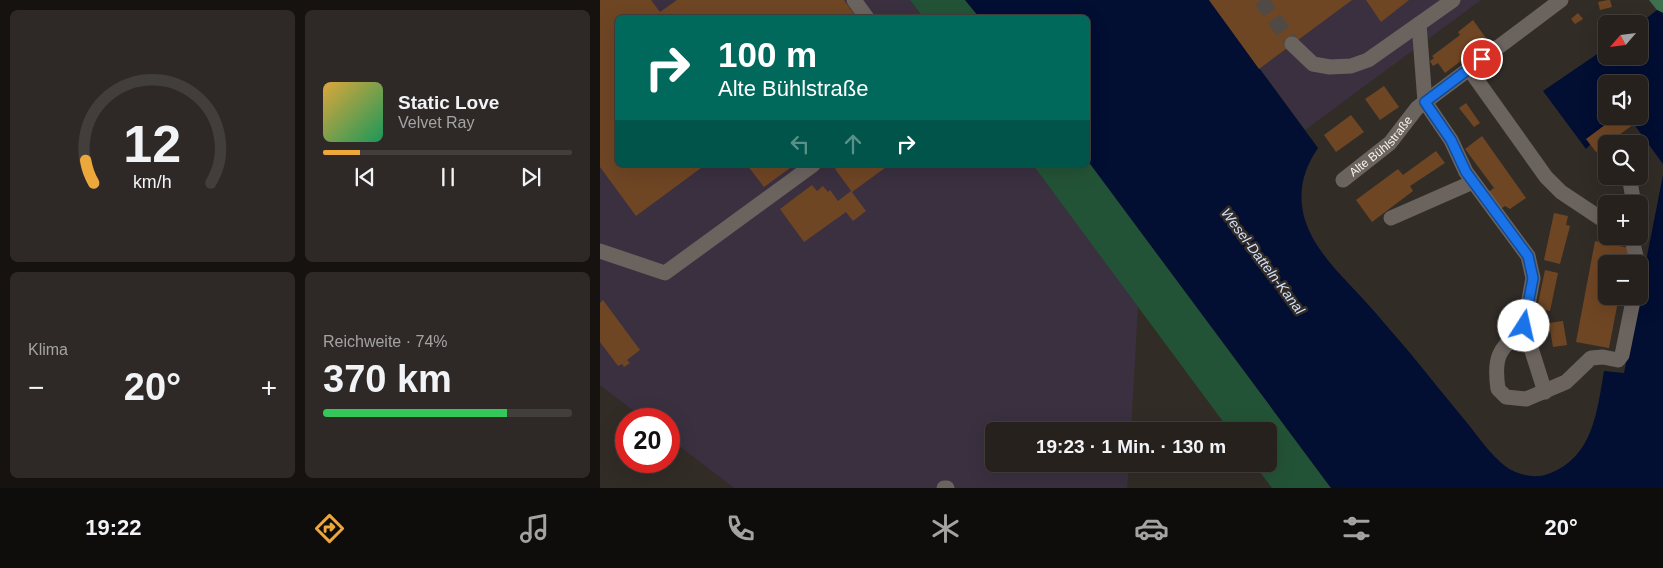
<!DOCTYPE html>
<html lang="de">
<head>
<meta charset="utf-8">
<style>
	body { margin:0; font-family:Arial,sans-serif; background:#2e2926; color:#f1f3f6; height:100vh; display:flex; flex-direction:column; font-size:19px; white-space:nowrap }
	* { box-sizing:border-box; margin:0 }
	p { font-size:16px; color:#a4a3a4 }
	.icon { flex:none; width:28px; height:28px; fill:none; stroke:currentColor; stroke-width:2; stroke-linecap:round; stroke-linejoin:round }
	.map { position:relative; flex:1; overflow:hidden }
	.drawer { display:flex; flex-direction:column; gap:10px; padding:10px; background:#151210; width:600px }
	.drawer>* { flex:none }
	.banner { position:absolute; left:15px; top:15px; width:475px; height:152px; border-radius:8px; box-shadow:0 5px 20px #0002,0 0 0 1px #423e3b; background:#00695c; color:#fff; overflow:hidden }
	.needle { width:32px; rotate:242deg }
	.fabs { position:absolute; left:998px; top:15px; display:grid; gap:10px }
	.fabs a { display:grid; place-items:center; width:50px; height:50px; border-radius:8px; background:#26211d; box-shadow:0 5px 20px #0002,0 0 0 1px #423e3b; font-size:25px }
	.speed { position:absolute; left:15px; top:408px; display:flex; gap:10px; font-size:25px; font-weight:700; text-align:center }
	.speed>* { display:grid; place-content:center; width:65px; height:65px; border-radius:50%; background:#26211d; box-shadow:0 5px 20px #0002,0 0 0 1px #423e3b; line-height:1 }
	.speed .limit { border:8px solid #d22; background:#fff; color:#111 }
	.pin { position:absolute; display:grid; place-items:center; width:42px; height:42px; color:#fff; margin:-21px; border:2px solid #fff; border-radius:50%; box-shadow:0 1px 5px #0007 }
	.me { position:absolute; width:55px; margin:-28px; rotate:10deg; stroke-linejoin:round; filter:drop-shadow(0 0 4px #0008) }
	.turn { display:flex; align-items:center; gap:18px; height:105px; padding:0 20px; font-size:22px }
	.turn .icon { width:65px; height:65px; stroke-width:2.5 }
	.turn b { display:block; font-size:35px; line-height:42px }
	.lanes { display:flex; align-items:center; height:48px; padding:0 20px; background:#0003; justify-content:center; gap:25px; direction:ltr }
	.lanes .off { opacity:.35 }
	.big { font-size:38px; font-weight:700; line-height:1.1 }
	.drawer .card { flex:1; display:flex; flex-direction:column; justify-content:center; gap:8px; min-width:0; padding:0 18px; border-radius:8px; background:#2e2926 }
	.drawer .dial { align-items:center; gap:0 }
	.dial svg { height:130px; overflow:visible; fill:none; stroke:#423e3b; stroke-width:7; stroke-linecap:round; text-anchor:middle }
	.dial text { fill:#f1f3f6; stroke:none }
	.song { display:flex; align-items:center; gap:15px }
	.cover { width:60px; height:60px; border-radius:8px; background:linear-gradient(135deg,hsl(40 70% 55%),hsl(150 70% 35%)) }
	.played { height:5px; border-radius:2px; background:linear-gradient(90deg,#eda83b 15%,#423e3b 15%) }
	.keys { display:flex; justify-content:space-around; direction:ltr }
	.heat { display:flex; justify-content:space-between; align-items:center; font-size:28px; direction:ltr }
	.charge { height:8px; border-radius:4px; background:linear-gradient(90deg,#34c759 74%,#423e3b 0) }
	.drawer .tiles { flex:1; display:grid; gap:10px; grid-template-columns:repeat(2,1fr) }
	.trip { position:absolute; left:385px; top:422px; width:292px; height:50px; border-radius:8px; background:#26211d; box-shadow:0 5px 20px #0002,0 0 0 1px #423e3b; font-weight:700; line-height:50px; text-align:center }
	.tabs { display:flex; height:80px; justify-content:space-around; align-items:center; background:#0f0d0c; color:#a4a3a4 }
	.tabs .icon { width:35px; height:35px }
	.tabs .on { color:#eda83b }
	.tabs b { font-size:22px; color:#f1f3f6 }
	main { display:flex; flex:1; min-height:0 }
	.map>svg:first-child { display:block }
	.industrial { fill:#3a3040 }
	.green { fill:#235336 }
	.forest { fill:#3e7050 }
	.water { fill:#020e32 }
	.building { fill:#6f4624 }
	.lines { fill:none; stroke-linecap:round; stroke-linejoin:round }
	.minor-tunnel { stroke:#4f4a45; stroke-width:15; stroke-dasharray:15 8; stroke-linecap:butt }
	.minor { stroke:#6b635e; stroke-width:15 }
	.route-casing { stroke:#114b97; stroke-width:12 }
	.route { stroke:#1a73e8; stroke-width:9 }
	.labels { text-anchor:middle; stroke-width:5; stroke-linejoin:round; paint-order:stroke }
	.street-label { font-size:12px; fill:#f6f1ee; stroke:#322c27 }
	.water-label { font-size:14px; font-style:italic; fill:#d3e2fe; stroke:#322c27 }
</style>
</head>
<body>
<main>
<section class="drawer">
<div class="tiles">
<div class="card dial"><svg viewBox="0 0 100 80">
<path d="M14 69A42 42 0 1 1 86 69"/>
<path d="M14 69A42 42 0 0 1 9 55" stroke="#eda83b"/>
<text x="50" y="56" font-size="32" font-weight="700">12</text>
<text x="50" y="72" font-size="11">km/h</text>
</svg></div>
<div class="card">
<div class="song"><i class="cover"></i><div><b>Static Love</b><p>Velvet Ray</p></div></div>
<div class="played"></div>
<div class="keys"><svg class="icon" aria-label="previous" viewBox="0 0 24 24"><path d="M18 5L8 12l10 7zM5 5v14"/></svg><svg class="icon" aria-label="pause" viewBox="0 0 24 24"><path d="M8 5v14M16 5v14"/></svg><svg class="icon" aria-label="next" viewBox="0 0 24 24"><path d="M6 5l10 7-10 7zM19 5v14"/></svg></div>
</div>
<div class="card"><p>Klima</p>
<div class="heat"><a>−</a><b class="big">20°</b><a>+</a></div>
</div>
<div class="card"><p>Reichweite · 74%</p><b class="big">370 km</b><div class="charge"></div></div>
</div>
</section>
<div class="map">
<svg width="1063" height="488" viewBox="0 0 1063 488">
	<rect width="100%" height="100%" fill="#322c27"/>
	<!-- industrial -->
	<path class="industrial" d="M 0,0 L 310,0 L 323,17 L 18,18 L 18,165 L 433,165 L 538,306 L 531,431 L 394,431 L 394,464 L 529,464 L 527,488 L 134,488 L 69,438 L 69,419 L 44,419 L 0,385 Z
		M 609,0 L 881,0 L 705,130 Z"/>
	<!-- green -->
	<path class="green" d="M 310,0 L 365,0 L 379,17 L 323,17 Z
		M 488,161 L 731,488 L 672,488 L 654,464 L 669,464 L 669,431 L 630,431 L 433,165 L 488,165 Z"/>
	<!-- forest -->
	<path class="forest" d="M 1049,0 L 1063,0 L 1063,13 L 1057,10 Z"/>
	<!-- water -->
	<path class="water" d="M 365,0 L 609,0 L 718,148 C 703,170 697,193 705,220 C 715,251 741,275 763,299 C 779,316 794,335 810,353 C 829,376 848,400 868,424 C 879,438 891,455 905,466 C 917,475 934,479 948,474 C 993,458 997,412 1004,371 L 1024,373 L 1063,175 L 1063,488 L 731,488 L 488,161 L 488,18 L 379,17 Z
		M 1057,10 L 1063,13 L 1063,164 L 1028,116 L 1039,116 L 1039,84 L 1006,84 L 1006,116 L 1017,116 L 986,149 L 943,91 L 1006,48 L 1006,56 L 1039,56 L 1039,24 Z"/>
	<!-- building -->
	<path class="building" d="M 0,0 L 51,0 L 60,12 L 77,0 L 244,0 L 257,18 L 18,18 L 18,165 L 105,165 L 36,216 L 0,167 Z
		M 609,0 L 752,0 L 659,69 Z
		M 766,0 L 809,0 L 781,22 Z
		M 1008,0 L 1010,0 L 1012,7 L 1000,10 L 998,2 Z
		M 978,13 L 983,19 L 975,24 L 971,19 Z
		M 873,20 L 888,41 L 877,49 L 879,52 L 872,58 L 869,55 L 845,73 L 838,63 L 833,66 L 830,61 L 834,58 L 832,56 L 860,35 L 858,32 Z
		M 784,86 L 799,107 L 780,120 L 765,99 Z
		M 866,103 L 880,123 L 874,127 L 859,108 Z
		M 751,115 L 764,132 L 736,152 L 724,135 Z
		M 1017,116 L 1028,116 L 1034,124 L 996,152 L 986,139 Z
		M 882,136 L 926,198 L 910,209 L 905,206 L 899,210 L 887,193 L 894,188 L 865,149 Z
		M 836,151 L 845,163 L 810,186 L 813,191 L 772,222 L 756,200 L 798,169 L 803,175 Z
		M 147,165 L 194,165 L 164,187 Z
		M 240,165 L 289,165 L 252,192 L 235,169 Z
		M 212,185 L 217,191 L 223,186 L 228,192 L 230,190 L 238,201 L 251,191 L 266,211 L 253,221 L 246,212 L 204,242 L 180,209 Z
		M 954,213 L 968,216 L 966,225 L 970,226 L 960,264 L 944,260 Z
		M 995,241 L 1029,248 L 1026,264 L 1006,264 L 1006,296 L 1019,296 L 1009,348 L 976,342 Z
		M 945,270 L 958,273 L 950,311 L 945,310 L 945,313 L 937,308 Z
		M 3,300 L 40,350 L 27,360 L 30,363 L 24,367 L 22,364 L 18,366 L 0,342 L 0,303 Z
		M 963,321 L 967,345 L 953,347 L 949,323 Z"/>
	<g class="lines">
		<!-- minor-tunnel -->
		<path class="minor-tunnel" d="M 661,0 L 692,44"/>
		<!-- minor -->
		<g class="minor">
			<path d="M 254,0 L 267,18"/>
			<path d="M 819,24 L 825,102 L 851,140 L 866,172 L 928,256 L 933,278 L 924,326 L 945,392"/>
			<path d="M 692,44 L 713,64 L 730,67 L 751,66 L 768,60 L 853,0"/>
			<path d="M 869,69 L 946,177 L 961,192 L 1006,222"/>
			<path d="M 1029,176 L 1034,204"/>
			<path id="s1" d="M 743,180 L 790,143 L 817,108 L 961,0"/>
			<path d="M 791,218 L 873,182"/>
			<path d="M 1029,236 L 1032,240 L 1038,264"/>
			<path d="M 0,251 L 65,273 L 213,165"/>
			<path d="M 924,326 C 900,350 893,354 898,389 L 906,397 L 926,399 L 966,382 L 991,358 L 1003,357 L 1018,360 L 1022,355 L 1034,296"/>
			<path d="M 344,488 L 347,488"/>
		</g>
	</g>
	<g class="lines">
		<defs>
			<path id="route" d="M 882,59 L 825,102 L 851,140 L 866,172 L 928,256 L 933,278 L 924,326"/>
		</defs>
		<!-- route casing -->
		<use href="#route" class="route-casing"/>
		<!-- route -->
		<use href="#route" class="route"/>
	</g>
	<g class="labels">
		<!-- street labels -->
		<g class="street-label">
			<text dy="4" stroke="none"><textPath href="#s1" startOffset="51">Alte Bühlstraße</textPath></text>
		</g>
		<!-- water labels -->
		<g class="water-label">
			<text transform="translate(663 261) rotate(53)" y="5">Wesel-Datteln-Kanal</text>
		</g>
	</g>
</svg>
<div class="fabs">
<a><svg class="needle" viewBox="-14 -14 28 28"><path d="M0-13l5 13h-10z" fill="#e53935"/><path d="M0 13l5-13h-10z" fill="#a4a3a4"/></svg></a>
<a><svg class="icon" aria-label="sound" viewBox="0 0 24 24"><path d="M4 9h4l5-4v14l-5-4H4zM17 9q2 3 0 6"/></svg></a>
<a><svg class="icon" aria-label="search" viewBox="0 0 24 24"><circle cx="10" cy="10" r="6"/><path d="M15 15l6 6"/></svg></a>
<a>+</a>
<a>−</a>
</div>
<div class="speed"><div class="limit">20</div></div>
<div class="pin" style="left:882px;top:59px;background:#d93025"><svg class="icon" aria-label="arrive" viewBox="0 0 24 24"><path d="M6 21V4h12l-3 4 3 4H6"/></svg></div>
<svg class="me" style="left:924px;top:326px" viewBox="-20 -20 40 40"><circle r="19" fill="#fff"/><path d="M0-13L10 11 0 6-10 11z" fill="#1a73e8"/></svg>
<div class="trip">19:23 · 1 Min. · 130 m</div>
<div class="banner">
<div class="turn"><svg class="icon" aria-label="right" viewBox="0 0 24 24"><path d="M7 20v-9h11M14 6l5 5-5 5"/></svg><div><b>100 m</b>Alte Bühlstraße</div></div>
<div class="lanes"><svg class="icon off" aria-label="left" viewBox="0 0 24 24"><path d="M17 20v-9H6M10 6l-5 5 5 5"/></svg><svg class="icon off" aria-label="ahead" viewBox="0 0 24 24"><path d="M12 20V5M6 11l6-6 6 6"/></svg><svg class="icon" aria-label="right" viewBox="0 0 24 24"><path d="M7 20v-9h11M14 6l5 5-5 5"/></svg></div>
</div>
</div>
</main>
<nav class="tabs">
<b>19:22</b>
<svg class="icon on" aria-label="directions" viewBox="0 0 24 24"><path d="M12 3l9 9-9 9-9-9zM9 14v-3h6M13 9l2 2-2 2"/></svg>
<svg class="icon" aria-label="music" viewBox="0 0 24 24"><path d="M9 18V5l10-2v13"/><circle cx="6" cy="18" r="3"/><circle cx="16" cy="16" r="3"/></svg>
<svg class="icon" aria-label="phone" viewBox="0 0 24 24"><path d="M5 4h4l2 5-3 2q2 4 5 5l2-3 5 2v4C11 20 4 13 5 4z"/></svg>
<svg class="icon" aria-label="climate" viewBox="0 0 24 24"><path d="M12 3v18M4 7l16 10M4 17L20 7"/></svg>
<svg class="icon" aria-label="car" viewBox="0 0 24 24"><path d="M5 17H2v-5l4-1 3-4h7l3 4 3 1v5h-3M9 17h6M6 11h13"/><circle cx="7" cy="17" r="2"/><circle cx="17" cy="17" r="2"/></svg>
<svg class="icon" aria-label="filters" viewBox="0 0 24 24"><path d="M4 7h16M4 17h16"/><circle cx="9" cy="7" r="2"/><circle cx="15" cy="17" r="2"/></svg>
<b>20°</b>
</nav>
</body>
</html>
